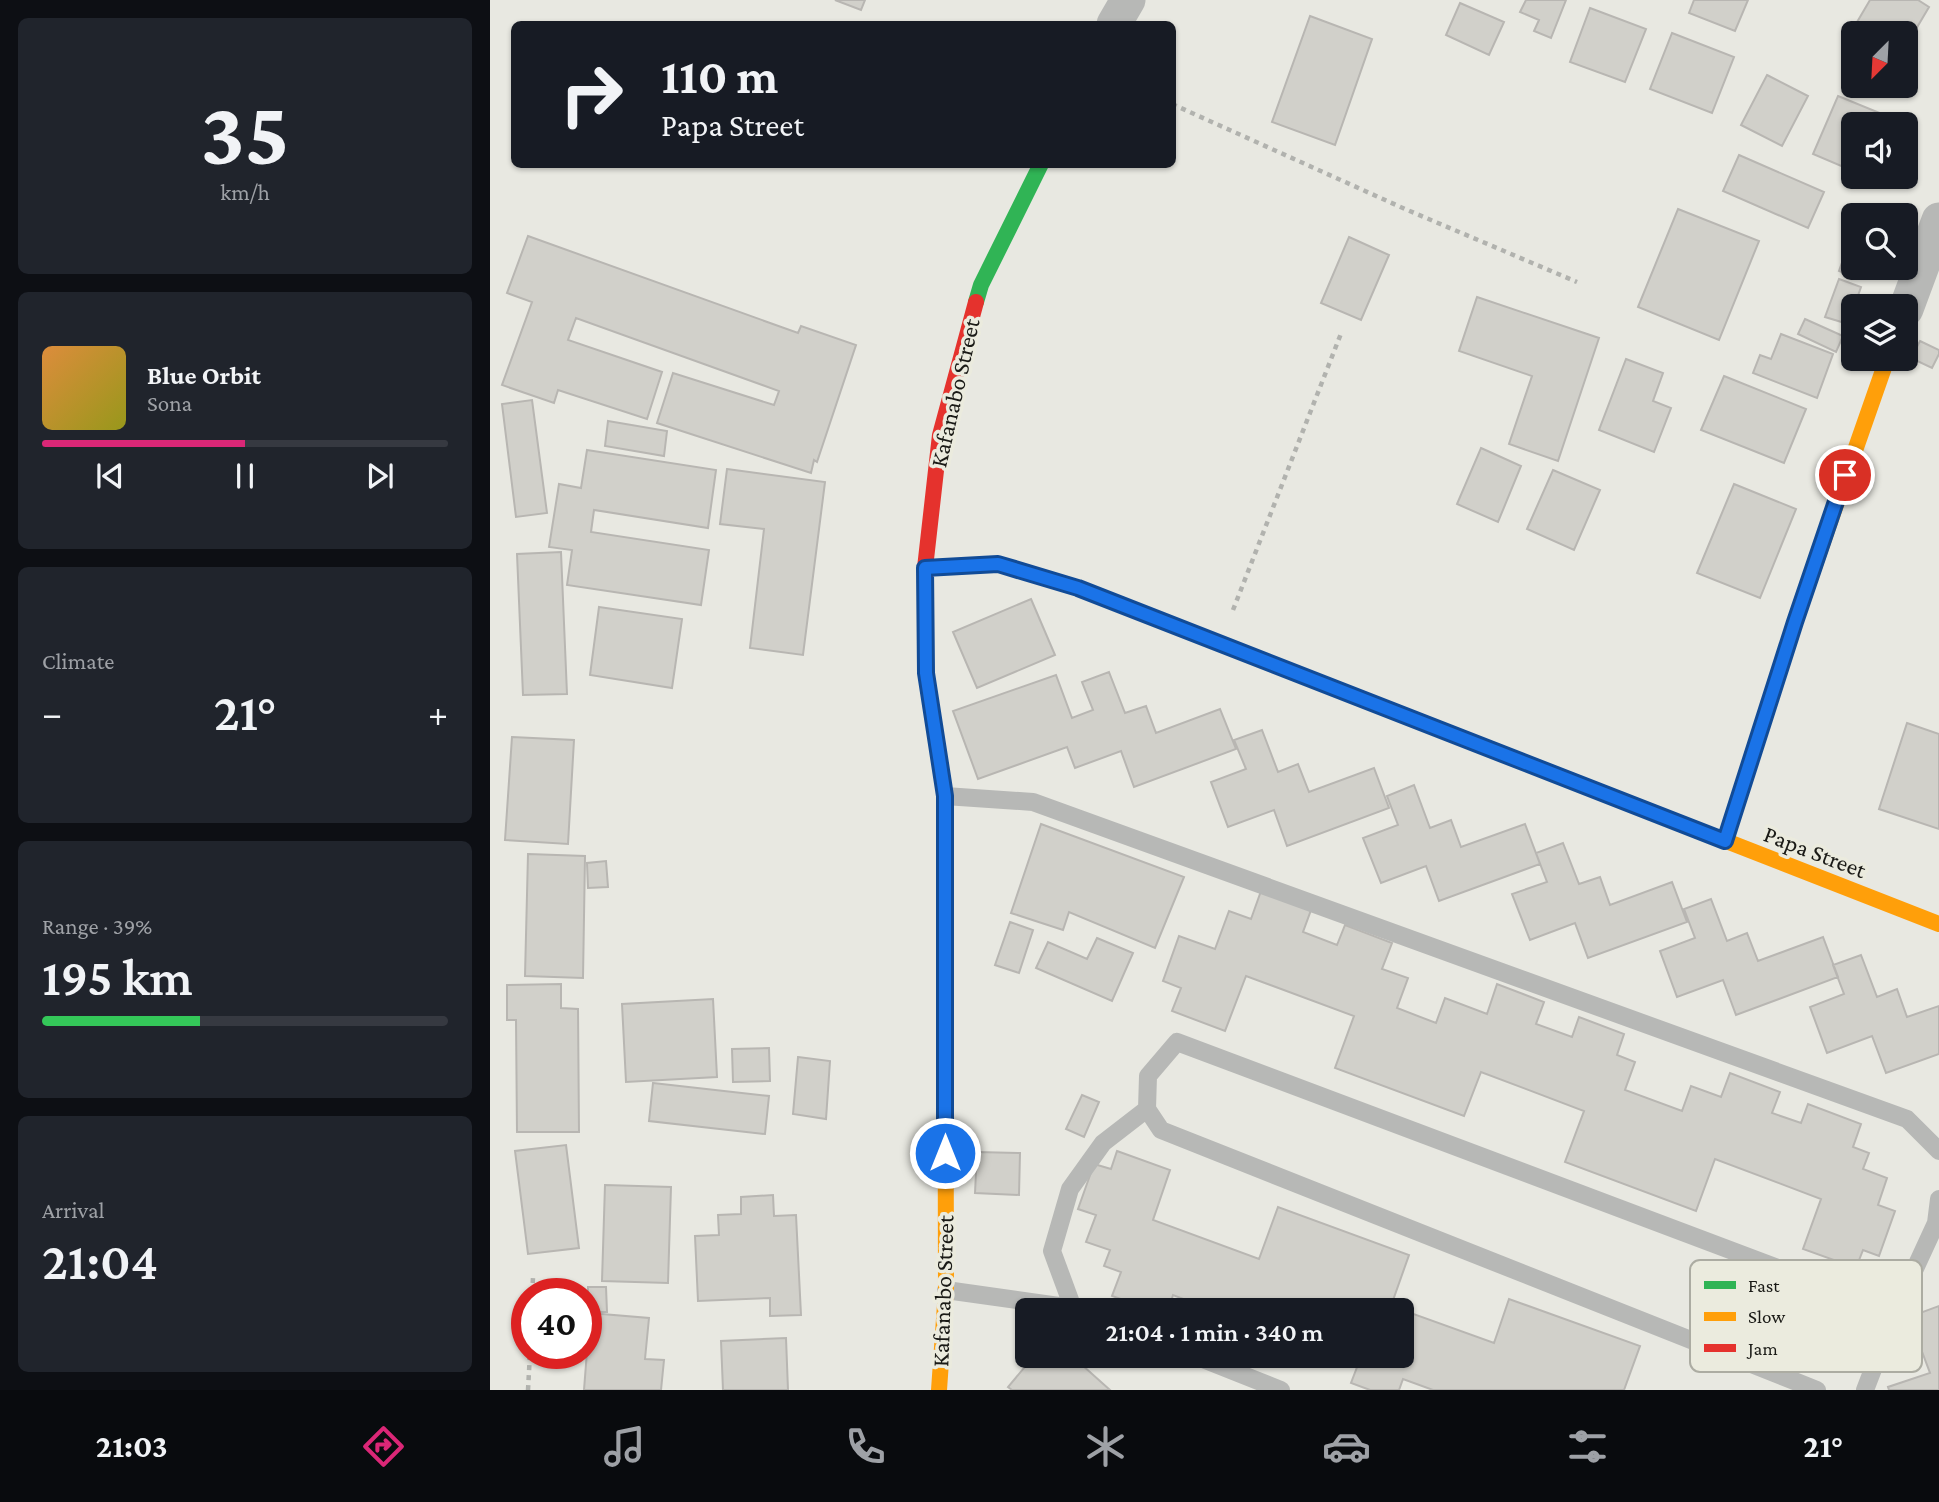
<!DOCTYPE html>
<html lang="en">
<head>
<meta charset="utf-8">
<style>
	body { margin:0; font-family:"Crimson Pro",serif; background:#20242c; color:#f1f3f6; height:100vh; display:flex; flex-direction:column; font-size:26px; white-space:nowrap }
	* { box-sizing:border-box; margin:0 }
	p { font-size:23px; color:#9ea1a6 }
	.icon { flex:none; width:38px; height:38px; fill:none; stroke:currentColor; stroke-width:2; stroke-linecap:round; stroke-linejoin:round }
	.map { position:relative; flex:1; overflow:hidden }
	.side { display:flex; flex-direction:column; gap:18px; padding:18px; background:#0d0f14; width:490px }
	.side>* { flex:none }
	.banner { position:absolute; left:21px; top:21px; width:665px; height:147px; border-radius:10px; box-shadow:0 2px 5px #0004; background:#171b24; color:#f1f3f6; overflow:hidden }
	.needle { width:46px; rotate:204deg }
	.controls { position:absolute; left:1351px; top:21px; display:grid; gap:14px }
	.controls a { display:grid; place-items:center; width:77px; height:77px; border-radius:10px; background:#171b24; box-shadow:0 2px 5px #0004; font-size:35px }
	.speed { position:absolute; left:21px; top:1278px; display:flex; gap:14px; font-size:35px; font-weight:700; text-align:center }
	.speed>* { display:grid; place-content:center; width:91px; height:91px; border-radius:50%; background:#171b24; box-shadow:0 2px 5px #0004; line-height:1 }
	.speed .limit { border:10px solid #d22; background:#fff; color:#111 }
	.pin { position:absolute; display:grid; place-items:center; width:60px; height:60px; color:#fff; margin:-30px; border:4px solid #fff; border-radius:50%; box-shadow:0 2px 7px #0007 }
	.me { position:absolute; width:77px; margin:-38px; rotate:0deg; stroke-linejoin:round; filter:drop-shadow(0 0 5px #0008) }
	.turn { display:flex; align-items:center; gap:24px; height:147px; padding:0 35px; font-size:32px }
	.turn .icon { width:91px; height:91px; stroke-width:2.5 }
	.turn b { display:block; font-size:49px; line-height:60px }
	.big { font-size:52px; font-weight:600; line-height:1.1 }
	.side .tile { flex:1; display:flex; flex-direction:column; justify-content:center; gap:10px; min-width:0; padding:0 24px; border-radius:10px; background:#20242c }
	.side .dial { align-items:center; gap:0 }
	.dial b { font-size:91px; line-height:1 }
	.song { display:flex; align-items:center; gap:21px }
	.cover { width:84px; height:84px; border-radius:10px; background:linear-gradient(135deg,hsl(30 70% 55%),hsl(60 70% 35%)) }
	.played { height:7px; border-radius:4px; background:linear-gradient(90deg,#db2777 50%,#363941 50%) }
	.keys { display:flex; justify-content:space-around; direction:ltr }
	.heat { display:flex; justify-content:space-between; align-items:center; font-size:38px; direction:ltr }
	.charge { height:10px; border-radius:5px; background:linear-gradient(90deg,#34c759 39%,#363941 0) }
	.trip { position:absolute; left:525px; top:1298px; width:399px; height:70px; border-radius:10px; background:#171b24; box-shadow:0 2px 5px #0004; font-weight:600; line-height:70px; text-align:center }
	.dock { display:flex; height:112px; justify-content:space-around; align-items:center; background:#090b0e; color:#9ea1a6 }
	.dock .icon { width:49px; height:49px }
	.dock .selected { color:#db2777 }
	.dock b { font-size:32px; color:#f1f3f6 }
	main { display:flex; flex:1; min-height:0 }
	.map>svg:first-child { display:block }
	.building { fill:#d1d0ca; stroke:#b8b6b2; stroke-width:2 }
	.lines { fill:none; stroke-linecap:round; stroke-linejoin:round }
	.path { stroke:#b1b2ae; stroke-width:4.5; stroke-dasharray:5 5; stroke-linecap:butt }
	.lane { stroke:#b7b8b6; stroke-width:18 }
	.street { stroke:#b7b8b6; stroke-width:35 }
	.fast { stroke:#30b455; stroke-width:16 }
	.slow { stroke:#ff9f0a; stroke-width:16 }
	.jam { stroke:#e5322d; stroke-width:16 }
	.route-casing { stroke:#114b97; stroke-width:18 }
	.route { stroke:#1a73e8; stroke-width:12 }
	.labels { text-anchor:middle; stroke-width:7; stroke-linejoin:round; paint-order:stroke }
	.street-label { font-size:24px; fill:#1a1a16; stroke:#ebebde }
	.key { fill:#ebebde; stroke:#acaca2; stroke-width:2 }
	.key-label { font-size:19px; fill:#1a1a16 }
</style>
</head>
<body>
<main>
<section class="side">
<div class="tile dial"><b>35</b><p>km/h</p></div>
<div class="tile">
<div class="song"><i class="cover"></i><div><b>Blue Orbit</b><p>Sona</p></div></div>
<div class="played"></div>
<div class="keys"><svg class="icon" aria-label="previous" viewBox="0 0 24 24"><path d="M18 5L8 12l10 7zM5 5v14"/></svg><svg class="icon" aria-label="pause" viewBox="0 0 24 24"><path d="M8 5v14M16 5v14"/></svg><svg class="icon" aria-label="next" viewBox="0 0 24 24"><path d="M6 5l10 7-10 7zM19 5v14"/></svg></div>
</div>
<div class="tile"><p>Climate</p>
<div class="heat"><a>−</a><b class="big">21°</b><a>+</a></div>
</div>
<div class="tile"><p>Range · 39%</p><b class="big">195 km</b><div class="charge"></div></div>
<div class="tile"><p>Arrival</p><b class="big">21:04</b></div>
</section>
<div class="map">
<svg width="1449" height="1390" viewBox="0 0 1449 1390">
	<rect width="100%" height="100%" fill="#e8e8e1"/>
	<!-- building -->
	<path class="building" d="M 345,0 L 375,0 L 371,10 Z
		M 1036,0 L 1076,0 L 1061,38 L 1044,31 L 1049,20 L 1030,12 Z
		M 1204,0 L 1258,0 L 1245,31 L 1199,13 Z
		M 1380,0 L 1428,0 L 1439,7 L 1416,46 L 1416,33 L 1363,33 L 1363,36 L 1360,34 Z
		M 970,3 L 1014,22 L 999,55 L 956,35 Z
		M 1100,8 L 1156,29 L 1135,82 L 1080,62 Z
		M 820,16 L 882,39 L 845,145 L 782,122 Z
		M 1182,33 L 1244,57 L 1222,113 L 1160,89 Z
		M 1277,75 L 1318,96 L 1292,146 L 1251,125 Z
		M 1348,96 L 1397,116 L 1393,124 L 1363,124 L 1363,171 L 1323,154 Z
		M 1249,155 L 1334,192 L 1318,228 L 1233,191 Z
		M 1188,209 L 1269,241 L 1229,340 L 1148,307 Z
		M 38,236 L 308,333 L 311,326 L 366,345 L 327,462 L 324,460 L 321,473 L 167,423 L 183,373 L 284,405 L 289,391 L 86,318 L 78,340 L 172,372 L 157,419 L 68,390 L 64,403 L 12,385 L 42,302 L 17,293 Z
		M 859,237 L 899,255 L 871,320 L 831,303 Z
		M 1359,243 L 1363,245 L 1363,268 L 1370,268 L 1366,278 L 1349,271 Z
		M 1349,279 L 1371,287 L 1358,324 L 1335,317 Z
		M 987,297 L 1109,338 L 1068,461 L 1019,444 L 1042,376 L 969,351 Z
		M 1315,319 L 1353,336 L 1346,352 L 1308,334 Z
		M 1291,334 L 1343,354 L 1327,398 L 1263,373 L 1270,355 L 1281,359 Z
		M 1430,341 L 1449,350 L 1449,354 L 1442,368 L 1421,358 Z
		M 1136,359 L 1173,373 L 1163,401 L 1181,408 L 1164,452 L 1109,430 Z
		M 1234,376 L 1316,409 L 1294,463 L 1211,430 Z
		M 42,400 L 57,513 L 26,517 L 12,404 Z
		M 118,421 L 177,431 L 174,456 L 115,446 Z
		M 991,448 L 1031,466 L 1008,522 L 967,504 Z
		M 97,450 L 226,470 L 218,528 L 104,510 L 101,532 L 219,550 L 211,605 L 77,585 L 82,550 L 59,547 L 69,484 L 91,488 Z
		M 237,469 L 335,482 L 313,655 L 260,648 L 274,529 L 230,524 Z
		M 1063,470 L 1110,490 L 1084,550 L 1037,529 Z
		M 1244,484 L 1306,509 L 1270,598 L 1207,573 Z
		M 71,552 L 77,694 L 33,695 L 27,554 Z
		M 541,599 L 565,655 L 487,688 L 463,632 Z
		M 109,607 L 192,619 L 182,688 L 100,675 Z
		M 619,672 L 635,713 L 656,706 L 666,733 L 730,709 L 746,749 L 644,787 L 631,751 L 585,768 L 577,747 L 488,779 L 463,711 L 566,675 L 582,718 L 603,710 L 592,682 Z
		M 1417,723 L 1449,734 L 1449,829 L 1389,809 Z
		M 772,730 L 788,772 L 808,764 L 819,792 L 884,768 L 899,808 L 797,846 L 784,810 L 738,827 L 721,782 L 756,769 L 744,740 Z
		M 22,737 L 84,740 L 78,844 L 15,840 Z
		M 924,785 L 940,828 L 961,820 L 971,847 L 1035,824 L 1050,864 L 949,901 L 936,866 L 891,883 L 873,838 L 908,825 L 897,796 Z
		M 551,824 L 694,877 L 665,948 L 579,912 L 573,930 L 521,913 Z
		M 1073,843 L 1089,884 L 1110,877 L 1120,905 L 1182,882 L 1197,922 L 1098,958 L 1085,923 L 1040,940 L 1022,894 L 1057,882 L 1046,853 Z
		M 38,854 L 95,856 L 93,978 L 35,976 Z
		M 116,861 L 118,887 L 98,888 L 97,863 Z
		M 771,891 L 821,910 L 813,932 L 847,945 L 855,925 L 902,943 L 892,969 L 918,978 L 907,1008 L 946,1023 L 955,998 L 997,1014 L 1007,984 L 1054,1002 L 1046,1024 L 1082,1037 L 1089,1017 L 1134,1034 L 1127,1055 L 1145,1062 L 1135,1090 L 1192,1111 L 1201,1086 L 1231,1097 L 1240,1073 L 1290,1092 L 1282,1113 L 1311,1123 L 1318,1104 L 1371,1124 L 1363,1147 L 1379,1153 L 1373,1169 L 1397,1178 L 1388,1205 L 1405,1211 L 1389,1256 L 1373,1250 L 1366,1268 L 1313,1249 L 1331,1199 L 1225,1159 L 1206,1211 L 1075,1162 L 1094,1111 L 991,1072 L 974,1116 L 845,1068 L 864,1016 L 756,976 L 735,1031 L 682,1011 L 691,988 L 673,981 L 689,936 L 725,949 L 739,911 L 761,919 Z
		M 1221,899 L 1237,941 L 1257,933 L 1268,961 L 1333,937 L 1348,977 L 1246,1015 L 1233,980 L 1187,997 L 1170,951 L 1205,938 L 1194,909 Z
		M 520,922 L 543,930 L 529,973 L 505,965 Z
		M 607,938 L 643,953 L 622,1001 L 546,968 L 558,942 L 597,959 Z
		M 1371,955 L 1387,997 L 1407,989 L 1417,1017 L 1449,1006 L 1449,1054 L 1396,1073 L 1382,1036 L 1337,1053 L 1320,1007 L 1354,994 L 1343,965 Z
		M 71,984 L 71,1008 L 88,1009 L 89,1132 L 27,1132 L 26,1020 L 17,1020 L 17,985 Z
		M 223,999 L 227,1077 L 136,1082 L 132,1004 Z
		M 279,1048 L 280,1081 L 243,1082 L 242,1049 Z
		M 308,1057 L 340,1061 L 336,1119 L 303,1114 Z
		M 163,1083 L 279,1096 L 275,1134 L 159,1121 Z
		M 592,1095 L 609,1102 L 594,1137 L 576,1129 Z
		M 76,1145 L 89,1248 L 38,1254 L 25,1151 Z
		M 627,1151 L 680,1170 L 663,1220 L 769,1259 L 788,1207 L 919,1255 L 901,1306 L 1004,1343 L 1019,1299 L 1150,1346 L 1134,1390 L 943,1390 L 913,1379 L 909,1390 L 880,1390 L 861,1383 L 869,1362 L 854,1356 L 912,1356 L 912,1311 L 815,1311 L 802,1306 L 801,1311 L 710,1311 L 712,1306 L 683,1295 L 678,1311 L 665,1311 L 622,1296 L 631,1272 L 614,1266 L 620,1250 L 596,1242 L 606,1215 L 588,1209 L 604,1164 L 621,1169 Z
		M 487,1152 L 530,1153 L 529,1195 L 485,1193 Z
		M 115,1185 L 181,1187 L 178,1283 L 112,1281 Z
		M 283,1195 L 284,1216 L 306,1215 L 311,1315 L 280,1316 L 280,1298 L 208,1301 L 205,1236 L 229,1235 L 228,1215 L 251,1214 L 251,1197 Z
		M 98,1287 L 116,1287 L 117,1312 L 98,1312 Z
		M 1449,1306 L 1449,1390 L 1399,1390 L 1398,1387 L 1440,1373 L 1419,1317 Z
		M 100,1313 L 159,1318 L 155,1359 L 174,1360 L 171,1390 L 94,1390 Z
		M 296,1338 L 298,1390 L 233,1390 L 231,1341 Z
		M 544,1356 L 582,1356 L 620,1390 L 522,1390 L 518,1387 Z"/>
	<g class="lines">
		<!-- path -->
		<path class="path" d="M 682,104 L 915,209 L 1087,282
			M 743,610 L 852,331
			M 42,1293 L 43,1278
			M 38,1390 L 40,1353"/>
		<!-- lane -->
		<path class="lane" d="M 455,796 L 543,802 L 1417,1119 L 1449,1151
			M 456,1290 L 583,1308 L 589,1311
			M 583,1308 L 562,1251 L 580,1189 L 613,1143 L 657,1109
			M 705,1356 L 791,1390
			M 1327,1390 L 671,1130 L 657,1109 L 658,1076 L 687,1042 L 1405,1312
			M 1375,1390 L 1405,1312 L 1446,1223 L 1449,1199"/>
		<!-- street -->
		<path class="street" d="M 624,24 L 638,0
			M 1416,309 L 1449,220"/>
		<!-- fast -->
		<path class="fast" d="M 486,302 L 491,285 L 551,164"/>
		<!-- slow -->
		<path class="slow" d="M 944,727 L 1449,924
			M 1235,841 L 1305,622 L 1397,359
			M 449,1390 L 456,1290 L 455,818"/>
		<!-- jam -->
		<path class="jam" d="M 435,568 L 508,564 L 588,588 L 944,727
			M 455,818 L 455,796 L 436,673 L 435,568 L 450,435 L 486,302"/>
	</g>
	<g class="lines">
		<defs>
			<path id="route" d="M 455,1153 L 455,796 L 436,673 L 435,568 L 508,564 L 588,588 L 1235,841 L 1305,622 L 1355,475"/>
		</defs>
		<!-- route casing -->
		<use href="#route" class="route-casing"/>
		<!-- route -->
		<use href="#route" class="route"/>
	</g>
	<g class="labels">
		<!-- street labels -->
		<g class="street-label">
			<text transform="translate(465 393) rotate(-77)" y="8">Kafanabo Street</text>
			<text transform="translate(1325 852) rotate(21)" y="8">Papa Street</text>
			<text transform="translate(453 1291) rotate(-88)" y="8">Kafanabo Street</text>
		</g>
	</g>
	<!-- legend -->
	<rect x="1200" y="1260" width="232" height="112" rx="10" class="key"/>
	<rect x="1214" y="1281" width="32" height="8" fill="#30b455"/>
	<rect x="1214" y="1312" width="32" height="9" fill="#ff9f0a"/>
	<rect x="1214" y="1344" width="32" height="8" fill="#e5322d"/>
	<g class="key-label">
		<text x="1258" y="1292">Fast</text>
		<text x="1258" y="1323">Slow</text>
		<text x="1258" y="1355">Jam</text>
	</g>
</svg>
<div class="controls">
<a><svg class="needle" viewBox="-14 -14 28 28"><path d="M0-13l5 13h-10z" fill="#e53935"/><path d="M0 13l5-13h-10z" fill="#9ea1a6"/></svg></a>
<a><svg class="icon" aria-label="sound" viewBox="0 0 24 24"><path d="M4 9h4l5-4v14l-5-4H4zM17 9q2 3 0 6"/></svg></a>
<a><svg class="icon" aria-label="search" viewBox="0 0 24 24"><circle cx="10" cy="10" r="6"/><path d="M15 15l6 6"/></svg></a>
<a><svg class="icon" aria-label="layers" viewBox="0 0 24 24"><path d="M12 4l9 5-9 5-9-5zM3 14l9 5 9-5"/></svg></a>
</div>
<div class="speed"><div class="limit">40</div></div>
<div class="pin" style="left:1355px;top:475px;background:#d93025"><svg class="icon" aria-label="arrive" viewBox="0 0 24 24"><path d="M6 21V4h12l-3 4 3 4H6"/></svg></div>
<svg class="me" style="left:455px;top:1153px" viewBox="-20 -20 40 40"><circle r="17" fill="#1a73e8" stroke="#fff" stroke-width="3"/><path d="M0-11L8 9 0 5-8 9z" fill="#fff"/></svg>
<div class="trip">21:04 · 1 min · 340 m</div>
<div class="banner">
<div class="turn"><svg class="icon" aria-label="right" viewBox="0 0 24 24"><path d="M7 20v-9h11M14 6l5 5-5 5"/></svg><div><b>110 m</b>Papa Street</div></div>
</div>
</div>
</main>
<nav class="dock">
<b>21:03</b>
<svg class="icon selected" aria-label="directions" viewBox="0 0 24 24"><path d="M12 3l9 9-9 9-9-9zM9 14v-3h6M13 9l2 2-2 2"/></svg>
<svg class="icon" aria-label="music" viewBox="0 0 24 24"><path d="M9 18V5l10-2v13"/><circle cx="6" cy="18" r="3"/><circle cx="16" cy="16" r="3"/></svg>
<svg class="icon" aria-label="phone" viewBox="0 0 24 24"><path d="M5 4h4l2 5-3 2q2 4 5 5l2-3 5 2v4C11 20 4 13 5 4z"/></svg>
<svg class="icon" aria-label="climate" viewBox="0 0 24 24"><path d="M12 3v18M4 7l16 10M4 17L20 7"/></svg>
<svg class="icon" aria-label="car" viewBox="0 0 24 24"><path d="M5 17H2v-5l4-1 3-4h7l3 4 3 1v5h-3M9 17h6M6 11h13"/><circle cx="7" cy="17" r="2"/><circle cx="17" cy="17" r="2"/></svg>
<svg class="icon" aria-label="filters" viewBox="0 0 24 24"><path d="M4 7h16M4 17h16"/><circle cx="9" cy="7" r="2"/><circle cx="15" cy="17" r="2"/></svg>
<b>21°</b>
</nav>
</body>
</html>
